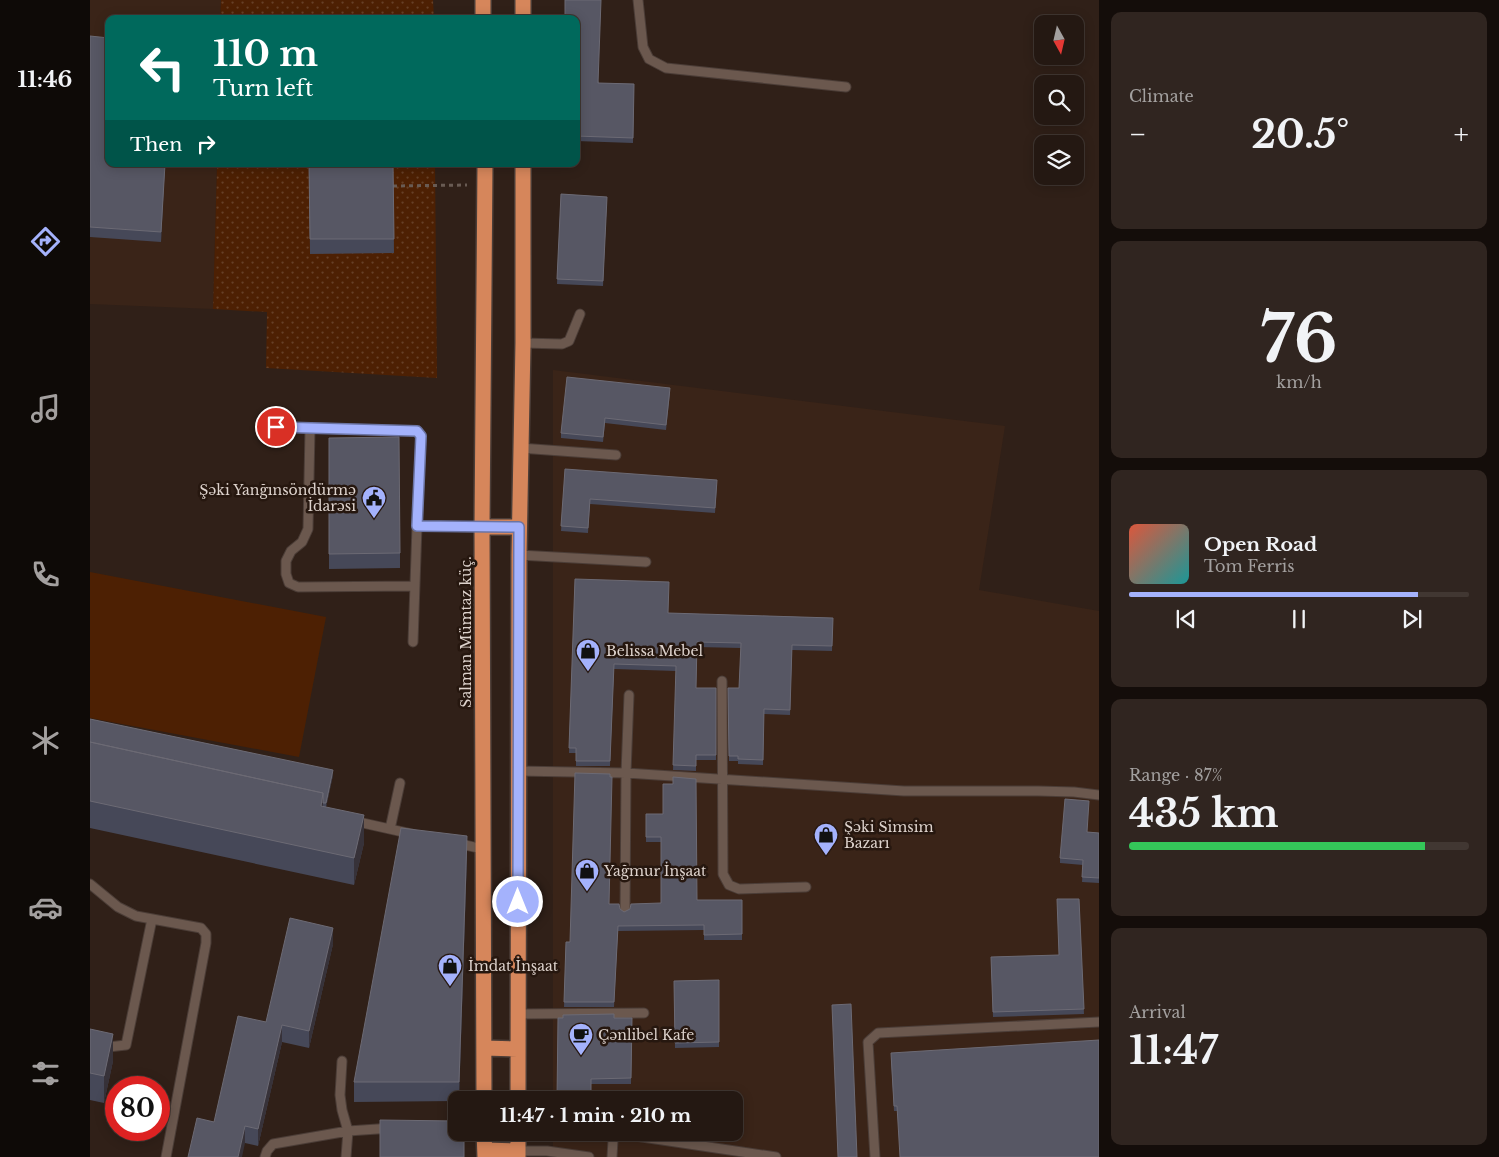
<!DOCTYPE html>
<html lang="en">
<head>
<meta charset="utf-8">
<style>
	body { margin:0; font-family:"Libre Baskerville",serif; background:#302520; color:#f1f3f6; height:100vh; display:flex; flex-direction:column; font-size:19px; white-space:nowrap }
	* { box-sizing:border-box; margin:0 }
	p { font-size:16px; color:#a3a09f }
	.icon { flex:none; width:28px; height:28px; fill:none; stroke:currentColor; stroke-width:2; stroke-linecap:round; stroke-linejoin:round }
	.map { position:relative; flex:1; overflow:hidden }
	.side { display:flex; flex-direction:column; gap:12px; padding:12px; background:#140d0a; width:400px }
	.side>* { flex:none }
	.guide { position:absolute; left:15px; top:15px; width:475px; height:152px; border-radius:10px; box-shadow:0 2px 12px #0003,0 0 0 1px #413732; background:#00695c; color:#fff; overflow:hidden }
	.needle { width:32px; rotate:172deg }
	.tools { position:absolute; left:944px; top:15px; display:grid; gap:10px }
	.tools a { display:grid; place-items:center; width:50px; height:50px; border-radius:10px; background:#241812; box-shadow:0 2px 12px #0003,0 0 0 1px #413732; font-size:25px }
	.speed { position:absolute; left:15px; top:1076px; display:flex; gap:10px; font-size:25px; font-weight:700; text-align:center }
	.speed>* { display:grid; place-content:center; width:65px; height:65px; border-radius:50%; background:#241812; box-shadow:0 2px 12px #0003,0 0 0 1px #413732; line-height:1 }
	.speed .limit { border:8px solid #d22; background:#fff; color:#111 }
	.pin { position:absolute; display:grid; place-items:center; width:42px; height:42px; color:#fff; margin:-21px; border:2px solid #fff; border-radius:50%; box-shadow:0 1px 5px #0007 }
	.me { position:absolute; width:55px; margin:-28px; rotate:0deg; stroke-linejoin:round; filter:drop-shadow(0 0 4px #0008) }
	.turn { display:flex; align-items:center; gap:18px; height:105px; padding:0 25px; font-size:22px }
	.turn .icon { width:65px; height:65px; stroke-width:2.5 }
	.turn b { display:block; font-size:35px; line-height:42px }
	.then { display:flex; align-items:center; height:48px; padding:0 25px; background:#0003; gap:10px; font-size:19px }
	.big { font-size:38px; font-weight:800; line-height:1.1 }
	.side .tile { flex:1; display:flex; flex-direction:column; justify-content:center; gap:8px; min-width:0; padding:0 18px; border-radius:10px; background:#302520 }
	.side .dial { align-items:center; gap:0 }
	.dial b { font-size:65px; line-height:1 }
	.song { display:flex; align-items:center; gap:15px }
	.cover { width:60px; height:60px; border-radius:8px; background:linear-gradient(135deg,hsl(10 70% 55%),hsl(180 70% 35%)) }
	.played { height:5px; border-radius:2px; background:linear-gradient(90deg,#a4b2fc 85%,#413732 85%) }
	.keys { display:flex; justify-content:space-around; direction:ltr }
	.heat { display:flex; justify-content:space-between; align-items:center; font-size:28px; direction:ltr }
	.charge { height:8px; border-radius:4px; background:linear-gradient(90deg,#34c759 87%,#413732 0) }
	.trip { position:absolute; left:358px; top:1091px; width:295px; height:50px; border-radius:10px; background:#241812; box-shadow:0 2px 12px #0003,0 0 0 1px #413732; font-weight:800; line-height:50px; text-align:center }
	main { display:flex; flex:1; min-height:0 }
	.menu { display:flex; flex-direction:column; width:90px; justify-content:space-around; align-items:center; background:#0e0a07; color:#a3a09f }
	.menu .icon { width:35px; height:35px }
	.menu .active { color:#a4b2fc }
	.menu b { font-size:22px; color:#f1f3f6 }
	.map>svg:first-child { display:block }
	.built { fill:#3a2418 }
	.grass { fill:url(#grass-dots) }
	.park { fill:#4d2003 }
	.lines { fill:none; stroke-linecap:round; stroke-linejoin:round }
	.lane-casing { stroke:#4b3d37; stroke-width:11 }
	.highway-casing { stroke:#4b3d37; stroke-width:18 }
	.path { stroke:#695b53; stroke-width:3; stroke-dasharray:4 4; stroke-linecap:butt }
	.lane { stroke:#6b584e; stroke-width:9 }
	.highway { stroke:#d6865b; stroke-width:15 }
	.wall { fill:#464858 }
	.shaded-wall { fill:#373239 }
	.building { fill:#575764; stroke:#6c6a74 }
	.route-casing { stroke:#6b74a4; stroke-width:12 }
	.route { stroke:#a4b2fc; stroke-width:9 }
	.labels { text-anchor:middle; stroke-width:5; stroke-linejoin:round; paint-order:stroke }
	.poi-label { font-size:14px; fill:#ddd2cc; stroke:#26170f; text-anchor:start }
	.street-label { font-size:14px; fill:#ddd2cc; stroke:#26170f }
</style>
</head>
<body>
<main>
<nav class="menu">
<b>11:46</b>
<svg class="icon active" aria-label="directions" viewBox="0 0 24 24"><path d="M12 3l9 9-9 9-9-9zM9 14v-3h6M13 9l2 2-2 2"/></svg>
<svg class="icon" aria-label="music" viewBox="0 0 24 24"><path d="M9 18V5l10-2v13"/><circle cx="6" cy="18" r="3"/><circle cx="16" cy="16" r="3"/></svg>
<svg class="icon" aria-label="phone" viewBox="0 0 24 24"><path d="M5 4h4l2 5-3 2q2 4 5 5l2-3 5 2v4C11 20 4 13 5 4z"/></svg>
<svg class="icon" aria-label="climate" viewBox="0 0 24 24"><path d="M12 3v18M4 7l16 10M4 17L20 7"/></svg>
<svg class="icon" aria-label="car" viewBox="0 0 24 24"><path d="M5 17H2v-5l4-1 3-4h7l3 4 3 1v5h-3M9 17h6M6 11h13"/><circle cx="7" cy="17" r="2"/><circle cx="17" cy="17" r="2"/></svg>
<svg class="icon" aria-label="filters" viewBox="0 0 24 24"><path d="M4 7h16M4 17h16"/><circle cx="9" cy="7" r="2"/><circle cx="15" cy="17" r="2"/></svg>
</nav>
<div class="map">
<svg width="1009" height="1157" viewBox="0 0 1009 1157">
	<defs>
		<pattern id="grass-dots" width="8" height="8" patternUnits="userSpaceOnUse" patternTransform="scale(1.25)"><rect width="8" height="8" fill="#4d2003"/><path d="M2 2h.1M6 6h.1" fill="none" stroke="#664027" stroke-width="1.8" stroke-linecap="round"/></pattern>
	</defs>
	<rect width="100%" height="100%" fill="#302018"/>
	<!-- built -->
	<path class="built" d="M 0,0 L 131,0 L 130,19 L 19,19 L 19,164 L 127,164 L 123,309 L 0,304 Z
		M 463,370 L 915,426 L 889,590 L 1009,611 L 1009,1157 L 463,1157 L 463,1133 L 644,1132 L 644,1100 L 463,1100 Z"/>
	<!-- grass -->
	<path class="grass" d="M 131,0 L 343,0 L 344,19 L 130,19 Z
		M 127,164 L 345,164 L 347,378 L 176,368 L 177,312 L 123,309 Z"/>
	<!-- park -->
	<path class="park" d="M 0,572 L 236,617 L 209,757 L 0,718 Z"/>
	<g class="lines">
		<defs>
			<path id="lane" d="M 548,0 L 553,47 L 559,59 L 576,68 L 756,87
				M 433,343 L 472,344 L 479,341 L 490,314
				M 187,427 L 327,431 L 331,436 L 327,526 L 392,527
				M 220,429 L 218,529 L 212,542 L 201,551 L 196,561 L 196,574 L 199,583 L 208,587 L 324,586
				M 430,448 L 526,455
				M 429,555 L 556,562
				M 323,642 L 327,526
				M 632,681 L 633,874 L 639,885 L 649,889 L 716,887
				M 428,771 L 536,773 L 814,791 L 948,791 L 984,792 L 1009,795
				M 264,821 L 322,834
				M 300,829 L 310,783
				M 366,843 L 393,849
				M 0,884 L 28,907 L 46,916 L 111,928 L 116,934 L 116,943 L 76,1157
				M 535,911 L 536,773 L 539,695
				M 428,1014 L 554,1013
				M 0,1043 L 18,1047 L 36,1045 L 62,919
				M 252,1061 L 250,1095 L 252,1110 L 258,1131 L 302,1128
				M 428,1151 L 457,1151 L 499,1157
				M 175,1157 L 177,1151 L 183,1144 L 258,1131 L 256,1157
				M 522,1157 L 523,1140 L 526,1135 L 532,1134 L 686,1157
				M 785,1157 L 778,1042 L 788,1033 L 1009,1022"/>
			<path id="highway" d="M 393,0 L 393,19
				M 433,19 L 433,0
				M 392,527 L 429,527
				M 394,1048 L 428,1049
				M 394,1100 L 392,527 L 395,164
				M 428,1100 L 429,555 L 433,343 L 433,164
				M 394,1132 L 395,1157
				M 395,1150 L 428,1151
				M 428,1157 L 428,1132"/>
		</defs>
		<!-- lane casing -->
		<use href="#lane" class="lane-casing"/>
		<!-- highway casing -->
		<use href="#highway" class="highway-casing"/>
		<!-- path -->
		<path class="path" d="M 303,186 L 377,185"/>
		<!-- lane -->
		<use href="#lane" class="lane"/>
		<!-- highway -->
		<use href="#highway" class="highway"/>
	</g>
	<!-- wall -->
	<path class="wall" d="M 486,19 L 509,83 L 544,84 L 543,143 L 486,141 Z
		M 0,36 L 19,164 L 75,164 L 71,242 L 0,237 Z
		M 219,164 L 303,164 L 304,253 L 220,254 Z
		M 471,194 L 517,197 L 513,286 L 467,284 Z
		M 580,393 L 576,430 L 515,423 L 513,442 L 471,438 L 471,433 Z
		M 239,438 L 310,553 L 310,568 L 239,569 Z
		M 475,469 L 627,485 L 625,513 L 500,504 L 498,533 L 471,531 Z
		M 485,579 L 579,613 L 743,618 L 742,651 L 702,650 L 700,715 L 674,714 L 673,765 L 648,764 L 648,761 L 639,761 L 638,688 L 649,688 L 651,648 L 607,647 L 606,688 L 626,688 L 626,760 L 606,760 L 606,771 L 583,770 L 586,671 L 524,669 L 520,766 L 486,766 L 486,753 L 479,753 Z
		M 0,719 L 243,775 L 236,807 L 274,843 L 264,885 L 0,828 Z
		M 556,814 L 573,814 L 607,900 L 652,900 L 652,940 L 614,940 L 614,930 L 528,931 L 524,1007 L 474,1007 L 476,942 L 480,942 L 519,904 L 534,912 L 571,903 L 571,842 L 556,842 Z
		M 997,832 L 1009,833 L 1009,883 L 992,882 L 993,865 L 970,863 L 970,858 Z
		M 377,855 L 369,1100 L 366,1100 L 366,1101 L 264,1102 L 264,1082 Z
		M 989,899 L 994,1014 L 903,1017 L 901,957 L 969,955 Z
		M 243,944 L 219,1048 L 192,1042 L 168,1146 L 155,1143 L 124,1122 L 176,1022 Z
		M 629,980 L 629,1047 L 585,1048 L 584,981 Z
		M 473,1018 L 542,1018 L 541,1084 L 501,1084 Z
		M 0,1029 L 23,1061 L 14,1103 L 0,1100 Z
		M 1009,1040 L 807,1111 L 804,1111 L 801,1058 Z"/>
	<!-- shaded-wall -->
	<path class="shaded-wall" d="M 75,164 L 71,242 L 71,232 Z
		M 243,770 L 243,775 L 236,808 L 236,803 Z
		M 233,793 L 233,820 L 231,806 Z
		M 274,815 L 274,843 L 264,885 L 264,858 Z
		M 377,836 L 377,855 L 369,1100 L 369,1082 Z
		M 243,928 L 243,944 L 219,1048 L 219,1031 Z
		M 192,1025 L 192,1042 L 168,1146 L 168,1129 Z
		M 23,1034 L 23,1061 L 14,1103 L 14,1076 Z
		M 155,1126 L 155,1143 L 152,1157 L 148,1157 Z"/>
	<!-- building -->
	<path class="building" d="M 475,0 L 511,0 L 508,83 L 544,84 L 543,138 L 486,136 L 486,19 L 475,19 Z
		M 0,36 L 19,38 L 19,164 L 75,164 L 71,232 L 0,227 Z
		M 219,164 L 303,164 L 304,239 L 220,239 Z
		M 471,194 L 517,197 L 513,281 L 467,279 Z
		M 477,377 L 580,388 L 576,425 L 515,418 L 513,437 L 471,433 Z
		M 309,437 L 310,553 L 239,554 L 239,438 Z
		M 475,469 L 627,480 L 625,508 L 500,499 L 498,528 L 471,526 Z
		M 485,579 L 579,582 L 578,613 L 743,618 L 742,646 L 702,645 L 700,710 L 674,709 L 673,760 L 648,759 L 648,756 L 639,756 L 638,688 L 649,688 L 651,643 L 607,642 L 606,688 L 626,688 L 626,755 L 606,755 L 606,766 L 583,765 L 586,666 L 524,664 L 520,761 L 486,761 L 486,748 L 479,748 Z
		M 0,719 L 243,770 L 236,803 L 233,803 L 233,793 L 0,742 Z
		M 0,742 L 233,793 L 231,806 L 274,815 L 264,858 L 0,801 Z
		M 485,773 L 520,774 L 520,777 L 522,777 L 519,904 L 529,904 L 530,909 L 534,912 L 540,909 L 541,904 L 571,903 L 571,837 L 556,837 L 556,814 L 573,814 L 573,784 L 583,784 L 583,777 L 606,779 L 607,900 L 652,900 L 652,934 L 614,935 L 614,925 L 528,926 L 524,1002 L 474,1002 L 476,942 L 480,942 Z
		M 975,799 L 999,801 L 997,832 L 1009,833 L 1009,878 L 992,877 L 993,860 L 970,858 Z
		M 311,828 L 377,836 L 369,1082 L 264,1082 Z
		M 967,899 L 989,899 L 994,1009 L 903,1012 L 901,957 L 969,955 Z
		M 200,918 L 243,928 L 219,1031 L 192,1025 L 168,1129 L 155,1126 L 148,1157 L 98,1157 L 107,1118 L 124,1122 L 148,1016 L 176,1022 Z
		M 629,980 L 629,1042 L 585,1043 L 584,981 Z
		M 761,1004 L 767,1157 L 748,1157 L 742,1005 Z
		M 524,1014 L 524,1018 L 542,1018 L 541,1078 L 501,1079 L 501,1100 L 467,1100 L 468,1018 L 473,1018 L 473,1015 Z
		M 0,1029 L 23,1034 L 14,1076 L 0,1073 Z
		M 1009,1040 L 1009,1157 L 810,1157 L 807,1106 L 804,1106 L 801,1053 Z
		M 290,1120 L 366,1121 L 366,1132 L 374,1132 L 374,1157 L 290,1157 Z"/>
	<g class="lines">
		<defs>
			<path id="route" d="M 186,427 L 327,431 L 331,436 L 327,526 L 429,527 L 428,902"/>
		</defs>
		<!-- route casing -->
		<use href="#route" class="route-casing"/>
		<!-- route -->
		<use href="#route" class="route"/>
	</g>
	<!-- icons -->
	<defs>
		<symbol id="civic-pin" viewBox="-11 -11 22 30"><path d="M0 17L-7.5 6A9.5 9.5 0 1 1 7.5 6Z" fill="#a4b2fc" stroke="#26170f"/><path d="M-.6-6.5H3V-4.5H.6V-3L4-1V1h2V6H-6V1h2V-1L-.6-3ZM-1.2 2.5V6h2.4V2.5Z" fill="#111"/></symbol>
		<symbol id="shop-pin" viewBox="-11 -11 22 30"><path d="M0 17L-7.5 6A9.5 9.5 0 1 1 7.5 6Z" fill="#a4b2fc" stroke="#26170f"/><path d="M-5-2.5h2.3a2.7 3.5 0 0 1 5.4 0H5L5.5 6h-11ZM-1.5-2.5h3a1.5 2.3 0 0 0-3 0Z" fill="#111"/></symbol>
		<symbol id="cafe-pin" viewBox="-11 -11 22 30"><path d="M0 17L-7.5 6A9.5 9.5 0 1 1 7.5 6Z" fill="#a4b2fc" stroke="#26170f"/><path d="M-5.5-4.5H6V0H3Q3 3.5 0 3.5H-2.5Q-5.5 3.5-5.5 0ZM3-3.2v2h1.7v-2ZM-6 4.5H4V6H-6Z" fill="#111"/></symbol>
	</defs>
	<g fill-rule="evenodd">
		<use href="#civic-pin" x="270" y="484" width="28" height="38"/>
		<use href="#shop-pin" x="484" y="637" width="28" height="38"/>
		<use href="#shop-pin" x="722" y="821" width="28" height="38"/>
		<use href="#shop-pin" x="483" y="857" width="28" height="38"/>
		<use href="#shop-pin" x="346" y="952" width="28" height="38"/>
		<use href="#cafe-pin" x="477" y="1021" width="28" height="38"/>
	</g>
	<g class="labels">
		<!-- poi labels -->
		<g class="poi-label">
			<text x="266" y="495" text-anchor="end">Şəki Yanğınsöndürmə<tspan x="266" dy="16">İdarəsi</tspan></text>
			<text x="516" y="656">Belissa Mebel</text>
			<text x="754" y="832">Şəki Simsim<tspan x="754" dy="16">Bazarı</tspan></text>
			<text x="514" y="876">Yağmur İnşaat</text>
			<text x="378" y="971">İmdat İnşaat</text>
			<text x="508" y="1040">Çənlibel Kafe</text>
		</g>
		<!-- street labels -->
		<g class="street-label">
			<text transform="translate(376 632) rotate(-90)" y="5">Salman Mümtaz küç.</text>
		</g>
	</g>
</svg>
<div class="tools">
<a><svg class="needle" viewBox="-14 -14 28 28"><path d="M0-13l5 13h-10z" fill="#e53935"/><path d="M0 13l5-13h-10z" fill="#a3a09f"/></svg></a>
<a><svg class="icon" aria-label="search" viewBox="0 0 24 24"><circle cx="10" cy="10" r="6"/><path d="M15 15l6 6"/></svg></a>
<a><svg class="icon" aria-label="layers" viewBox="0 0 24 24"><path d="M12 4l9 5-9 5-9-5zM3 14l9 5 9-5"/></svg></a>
</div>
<div class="speed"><div class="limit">80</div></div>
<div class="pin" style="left:186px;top:427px;background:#d93025"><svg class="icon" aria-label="arrive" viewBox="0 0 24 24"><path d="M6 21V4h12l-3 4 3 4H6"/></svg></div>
<svg class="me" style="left:428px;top:902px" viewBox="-20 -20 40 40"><circle r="17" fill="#a4b2fc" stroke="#fff" stroke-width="3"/><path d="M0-11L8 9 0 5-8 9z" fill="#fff"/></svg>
<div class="trip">11:47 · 1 min · 210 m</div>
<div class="guide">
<div class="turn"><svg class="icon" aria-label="left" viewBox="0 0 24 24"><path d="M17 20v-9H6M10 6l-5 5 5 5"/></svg><div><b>110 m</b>Turn left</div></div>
<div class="then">Then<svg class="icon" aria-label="right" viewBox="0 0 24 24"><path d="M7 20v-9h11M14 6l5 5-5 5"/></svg></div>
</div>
</div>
<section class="side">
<div class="tile"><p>Climate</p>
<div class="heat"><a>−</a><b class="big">20.5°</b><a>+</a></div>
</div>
<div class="tile dial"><b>76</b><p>km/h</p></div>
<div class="tile">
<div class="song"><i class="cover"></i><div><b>Open Road</b><p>Tom Ferris</p></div></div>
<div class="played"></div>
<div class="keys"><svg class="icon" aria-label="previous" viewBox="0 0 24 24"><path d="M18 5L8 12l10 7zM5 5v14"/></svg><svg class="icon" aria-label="pause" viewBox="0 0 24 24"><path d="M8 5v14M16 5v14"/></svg><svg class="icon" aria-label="next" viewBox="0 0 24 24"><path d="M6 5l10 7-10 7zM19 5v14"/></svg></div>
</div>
<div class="tile"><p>Range · 87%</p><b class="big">435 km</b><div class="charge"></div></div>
<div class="tile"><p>Arrival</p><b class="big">11:47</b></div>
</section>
</main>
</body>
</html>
